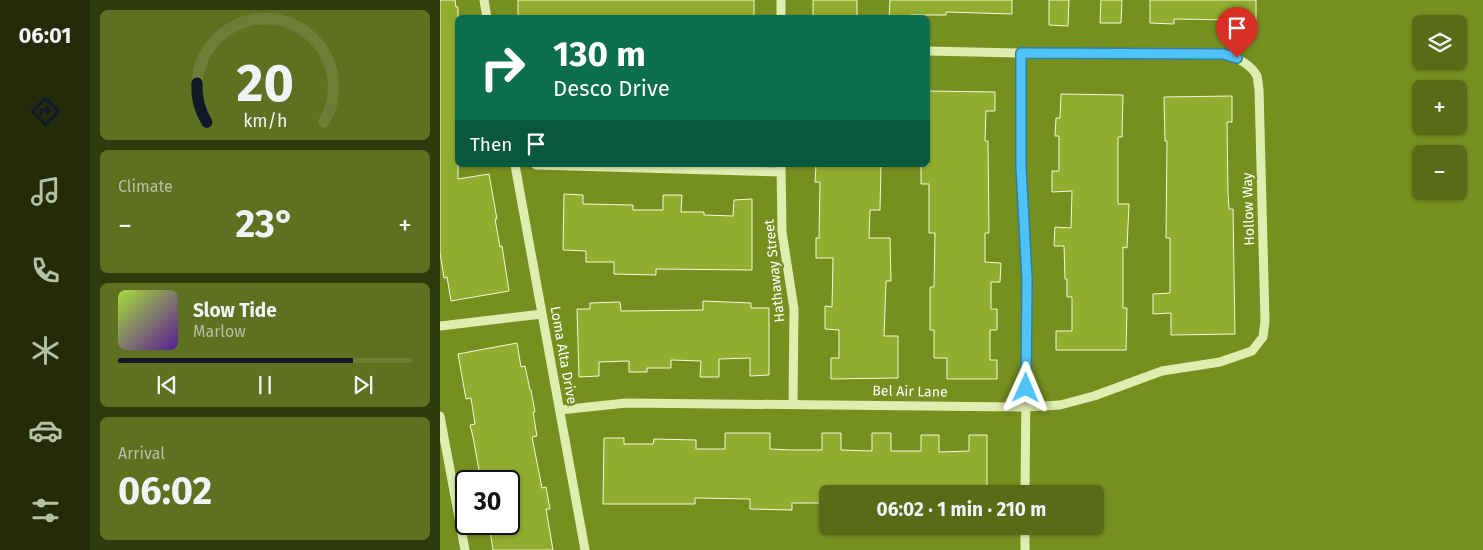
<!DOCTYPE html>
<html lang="en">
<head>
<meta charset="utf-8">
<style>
	body { margin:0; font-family:"Fira Sans",sans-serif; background:#5e7121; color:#f1f3f6; height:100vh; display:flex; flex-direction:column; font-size:19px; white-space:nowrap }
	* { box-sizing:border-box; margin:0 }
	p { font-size:16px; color:#b7c0a2 }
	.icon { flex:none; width:28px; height:28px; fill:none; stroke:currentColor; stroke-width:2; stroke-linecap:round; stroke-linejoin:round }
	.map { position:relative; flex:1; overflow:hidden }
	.side { display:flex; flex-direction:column; gap:10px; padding:10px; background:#303b0d; width:350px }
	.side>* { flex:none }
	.hud { position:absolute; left:15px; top:15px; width:475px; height:152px; border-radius:8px; box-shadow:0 1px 4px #0004; background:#0b6e4f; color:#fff; overflow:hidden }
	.tools { position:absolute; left:972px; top:15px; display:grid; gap:10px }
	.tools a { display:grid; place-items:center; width:55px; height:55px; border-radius:8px; background:#586c18; box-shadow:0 1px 4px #0004; font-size:25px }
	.speed { position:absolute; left:15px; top:470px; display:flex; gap:10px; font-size:25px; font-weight:700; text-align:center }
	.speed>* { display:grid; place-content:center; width:65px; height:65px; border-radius:50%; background:#586c18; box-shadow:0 1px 4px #0004; line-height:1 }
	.speed .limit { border:2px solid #111; border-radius:8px; background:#fff; color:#111 }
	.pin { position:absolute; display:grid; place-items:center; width:42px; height:42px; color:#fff; margin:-51px -21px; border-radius:50% 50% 50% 0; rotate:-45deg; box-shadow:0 0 5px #0007 }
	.pin .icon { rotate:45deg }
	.me { position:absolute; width:55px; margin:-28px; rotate:1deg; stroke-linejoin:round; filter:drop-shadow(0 0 4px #0008) }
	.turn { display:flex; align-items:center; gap:18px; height:105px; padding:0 15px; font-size:22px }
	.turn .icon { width:65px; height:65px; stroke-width:2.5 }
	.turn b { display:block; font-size:35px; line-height:42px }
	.then { display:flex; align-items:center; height:48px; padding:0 15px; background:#0003; gap:10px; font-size:19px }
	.big { font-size:38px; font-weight:700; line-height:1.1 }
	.side .widget { flex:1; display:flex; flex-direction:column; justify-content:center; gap:8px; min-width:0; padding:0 18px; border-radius:8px; background:#5e7121 }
	.side .dial { align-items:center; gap:0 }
	.dial svg { height:130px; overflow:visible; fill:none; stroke:#6d7f37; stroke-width:7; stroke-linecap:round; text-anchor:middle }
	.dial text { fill:#f1f3f6; stroke:none }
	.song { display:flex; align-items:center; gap:15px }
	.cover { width:60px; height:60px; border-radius:8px; background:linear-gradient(135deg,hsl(80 70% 55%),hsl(270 70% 35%)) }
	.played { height:5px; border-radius:2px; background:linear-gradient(90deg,#111827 80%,#6d7f37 80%) }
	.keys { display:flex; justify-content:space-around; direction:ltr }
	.heat { display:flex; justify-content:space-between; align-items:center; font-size:28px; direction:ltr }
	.trip { position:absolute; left:379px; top:485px; width:285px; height:50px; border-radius:8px; background:#586c18; box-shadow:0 1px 4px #0004; font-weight:700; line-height:50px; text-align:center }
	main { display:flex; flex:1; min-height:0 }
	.dock { display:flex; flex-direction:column; width:90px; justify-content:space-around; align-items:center; background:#232b0a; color:#b7c0a2 }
	.dock .icon { width:35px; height:35px }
	.dock .current { color:#111827 }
	.dock b { font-size:22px; color:#f1f3f6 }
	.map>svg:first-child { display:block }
	.building { fill:#91ad30; stroke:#f2f9d6 }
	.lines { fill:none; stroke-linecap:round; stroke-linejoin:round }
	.minor { stroke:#e0edb0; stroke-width:9 }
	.route-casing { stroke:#337fa1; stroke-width:12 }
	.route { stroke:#4fc3f7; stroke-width:9 }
	.labels { text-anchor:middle; stroke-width:5; stroke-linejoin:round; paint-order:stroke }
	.street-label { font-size:14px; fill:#fff; stroke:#769020 }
</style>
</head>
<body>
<main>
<nav class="dock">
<b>06:01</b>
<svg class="icon current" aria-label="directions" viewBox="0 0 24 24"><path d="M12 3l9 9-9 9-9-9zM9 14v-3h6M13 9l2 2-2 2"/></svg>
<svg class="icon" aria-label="music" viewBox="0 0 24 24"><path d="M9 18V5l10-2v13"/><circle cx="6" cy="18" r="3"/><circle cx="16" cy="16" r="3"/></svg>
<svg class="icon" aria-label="phone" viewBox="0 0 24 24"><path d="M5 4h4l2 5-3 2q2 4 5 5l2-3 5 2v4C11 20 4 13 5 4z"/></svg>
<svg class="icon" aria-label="climate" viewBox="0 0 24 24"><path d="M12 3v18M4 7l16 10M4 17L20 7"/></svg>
<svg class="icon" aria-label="car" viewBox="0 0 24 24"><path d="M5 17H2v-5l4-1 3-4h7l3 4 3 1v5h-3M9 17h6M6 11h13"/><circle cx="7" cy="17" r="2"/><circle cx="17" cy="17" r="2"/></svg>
<svg class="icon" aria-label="filters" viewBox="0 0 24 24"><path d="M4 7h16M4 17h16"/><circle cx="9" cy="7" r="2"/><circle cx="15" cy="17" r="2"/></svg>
</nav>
<section class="side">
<div class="widget dial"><svg viewBox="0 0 100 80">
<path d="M14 69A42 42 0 1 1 86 69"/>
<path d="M14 69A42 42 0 0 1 8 45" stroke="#111827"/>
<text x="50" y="56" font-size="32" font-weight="700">20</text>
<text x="50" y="72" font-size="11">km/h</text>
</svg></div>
<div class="widget"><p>Climate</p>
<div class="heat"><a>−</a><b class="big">23°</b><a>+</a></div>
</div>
<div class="widget">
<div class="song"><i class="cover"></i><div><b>Slow Tide</b><p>Marlow</p></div></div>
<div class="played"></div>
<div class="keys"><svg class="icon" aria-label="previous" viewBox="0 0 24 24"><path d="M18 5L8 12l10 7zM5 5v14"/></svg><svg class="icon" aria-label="pause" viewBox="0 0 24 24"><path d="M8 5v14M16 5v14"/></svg><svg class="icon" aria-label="next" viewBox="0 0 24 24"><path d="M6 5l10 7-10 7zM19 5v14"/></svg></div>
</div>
<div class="widget"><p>Arrival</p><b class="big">06:02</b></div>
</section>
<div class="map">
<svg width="1043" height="550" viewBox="0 0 1043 550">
	<rect width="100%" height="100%" fill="#769020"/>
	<!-- building -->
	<path class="building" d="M 0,0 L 15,0 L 16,7 L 18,7 L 18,179 L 49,174 L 57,219 L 55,219 L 60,247 L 62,246 L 69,291 L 11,301 L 7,277 L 4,278 L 0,253 Z
		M 78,0 L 314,0 L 314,18 L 78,18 Z
		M 373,0 L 417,0 L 417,18 L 373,16 Z
		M 450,0 L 572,0 L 572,14 L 506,12 L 506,15 L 471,15 L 470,18 L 449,18 Z
		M 609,0 L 629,0 L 628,26 L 609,25 Z
		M 661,0 L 682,0 L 681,23 L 660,23 Z
		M 710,0 L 816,0 L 816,22 L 793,22 L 793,20 L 734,19 L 734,24 L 710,23 Z
		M 488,91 L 555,92 L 555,111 L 546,111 L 545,141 L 548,141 L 549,233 L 545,233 L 545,262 L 561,263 L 560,282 L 551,282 L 551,309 L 557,309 L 557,330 L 550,330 L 550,360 L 557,360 L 557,379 L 507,379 L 507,358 L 494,358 L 494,330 L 490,330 L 490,287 L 494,287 L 495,233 L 489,233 L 489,184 L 481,184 L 481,165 L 488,165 Z
		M 621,94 L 683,95 L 682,137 L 678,137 L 678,204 L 689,204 L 687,248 L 683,247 L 683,308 L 687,308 L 686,350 L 616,350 L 616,331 L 632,331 L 632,297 L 627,297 L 627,279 L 625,279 L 624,246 L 614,246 L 615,227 L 631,228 L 632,191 L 612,192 L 612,171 L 619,171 L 619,136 L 615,136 L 616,118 L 620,118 Z
		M 792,96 L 792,122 L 787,122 L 788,193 L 789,209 L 793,209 L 795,334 L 731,335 L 731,313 L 713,314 L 713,294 L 730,293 L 730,238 L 726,238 L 727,141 L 725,141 L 724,97 Z
		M 376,165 L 441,165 L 440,210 L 430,210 L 429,238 L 450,238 L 451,281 L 446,281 L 444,336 L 458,336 L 458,378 L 391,379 L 391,358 L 399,358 L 399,330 L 385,329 L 385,306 L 392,307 L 393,258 L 376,258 L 376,238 L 379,238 L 380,182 L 375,182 Z
		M 124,194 L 143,195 L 143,204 L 193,205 L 193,210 L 223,210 L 223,195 L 242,195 L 241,212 L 264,212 L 264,215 L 293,216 L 294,200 L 312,199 L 312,270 L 216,269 L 216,275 L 174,274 L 174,262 L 146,262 L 146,251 L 123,250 Z
		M 263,301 L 311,303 L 311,308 L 329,308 L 329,375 L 310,376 L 310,358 L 279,359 L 279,377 L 260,377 L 261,361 L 231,360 L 231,368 L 207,368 L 207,372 L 189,372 L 189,361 L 159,362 L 159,376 L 139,377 L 137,309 L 150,309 L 150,303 L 180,302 L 181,311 L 263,310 Z
		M 77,343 L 81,367 L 85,366 L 90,390 L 91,390 L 95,412 L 93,412 L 97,436 L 92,437 L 102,488 L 106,487 L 110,509 L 106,509 L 113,550 L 53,550 L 49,524 L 69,524 L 69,481 L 41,481 L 33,437 L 30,425 L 35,424 L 31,398 L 26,399 L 18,354 Z
		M 285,433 L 330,433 L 330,449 L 352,450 L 382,450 L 382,433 L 401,433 L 401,450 L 432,451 L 432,433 L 451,433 L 451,451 L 481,451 L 481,435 L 499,435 L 499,452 L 529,451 L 529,435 L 547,435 L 547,494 L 388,494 L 388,503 L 352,503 L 352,510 L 310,509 L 310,499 L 255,498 L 255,504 L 163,504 L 164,438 L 184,438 L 184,444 L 213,444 L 214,439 L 256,440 L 256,449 L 285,449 Z"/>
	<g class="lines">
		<!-- minor -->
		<path class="minor" d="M 44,0 L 47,18
			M 341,18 L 341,0
			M 581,53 L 581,167 L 587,279 L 585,494
			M 75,165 L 145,550
			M 96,165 L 341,172
			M 341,165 L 342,232 L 354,309 L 353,404
			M 0,326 L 102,314
			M 120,410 L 186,403 L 585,407 L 620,405 L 654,396 L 722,371 L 780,362 L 812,351 L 823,337 L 825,321 L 819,89 C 818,85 818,79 817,76 C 810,63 795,57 783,54 L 581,53 L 488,51
			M 0,416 L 25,550
			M 585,550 L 585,526"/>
	</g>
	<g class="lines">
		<defs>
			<path id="route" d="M 586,388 L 587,279 L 581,167 L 581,53 L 783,54 L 797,58"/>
		</defs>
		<!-- route casing -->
		<use href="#route" class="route-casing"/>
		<!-- route -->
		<use href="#route" class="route"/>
	</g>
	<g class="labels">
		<!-- street labels -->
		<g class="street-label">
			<text transform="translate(808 209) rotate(-92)" y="5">Hollow Way</text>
			<text transform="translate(334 271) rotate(-96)" y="5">Hathaway Street</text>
			<text transform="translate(124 355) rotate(80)" y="5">Loma Alta Drive</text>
			<text transform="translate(470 391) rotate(1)" y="5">Bel Air Lane</text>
		</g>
	</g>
</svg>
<div class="tools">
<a><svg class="icon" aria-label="layers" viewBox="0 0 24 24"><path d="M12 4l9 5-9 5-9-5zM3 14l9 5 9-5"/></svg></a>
<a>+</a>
<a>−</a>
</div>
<div class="speed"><div class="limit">30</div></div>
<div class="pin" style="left:797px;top:58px;background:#d93025"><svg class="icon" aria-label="arrive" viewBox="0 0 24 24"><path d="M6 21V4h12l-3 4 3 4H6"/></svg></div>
<svg class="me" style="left:586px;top:388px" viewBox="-20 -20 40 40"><path d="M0-17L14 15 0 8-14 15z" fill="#4fc3f7" stroke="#fff" stroke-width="4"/></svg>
<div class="trip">06:02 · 1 min · 210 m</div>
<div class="hud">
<div class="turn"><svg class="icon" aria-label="right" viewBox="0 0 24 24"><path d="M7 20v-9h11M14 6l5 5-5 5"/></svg><div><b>130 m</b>Desco Drive</div></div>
<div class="then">Then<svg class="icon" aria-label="arrive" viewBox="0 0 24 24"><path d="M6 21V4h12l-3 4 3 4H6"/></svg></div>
</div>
</div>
</main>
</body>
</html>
